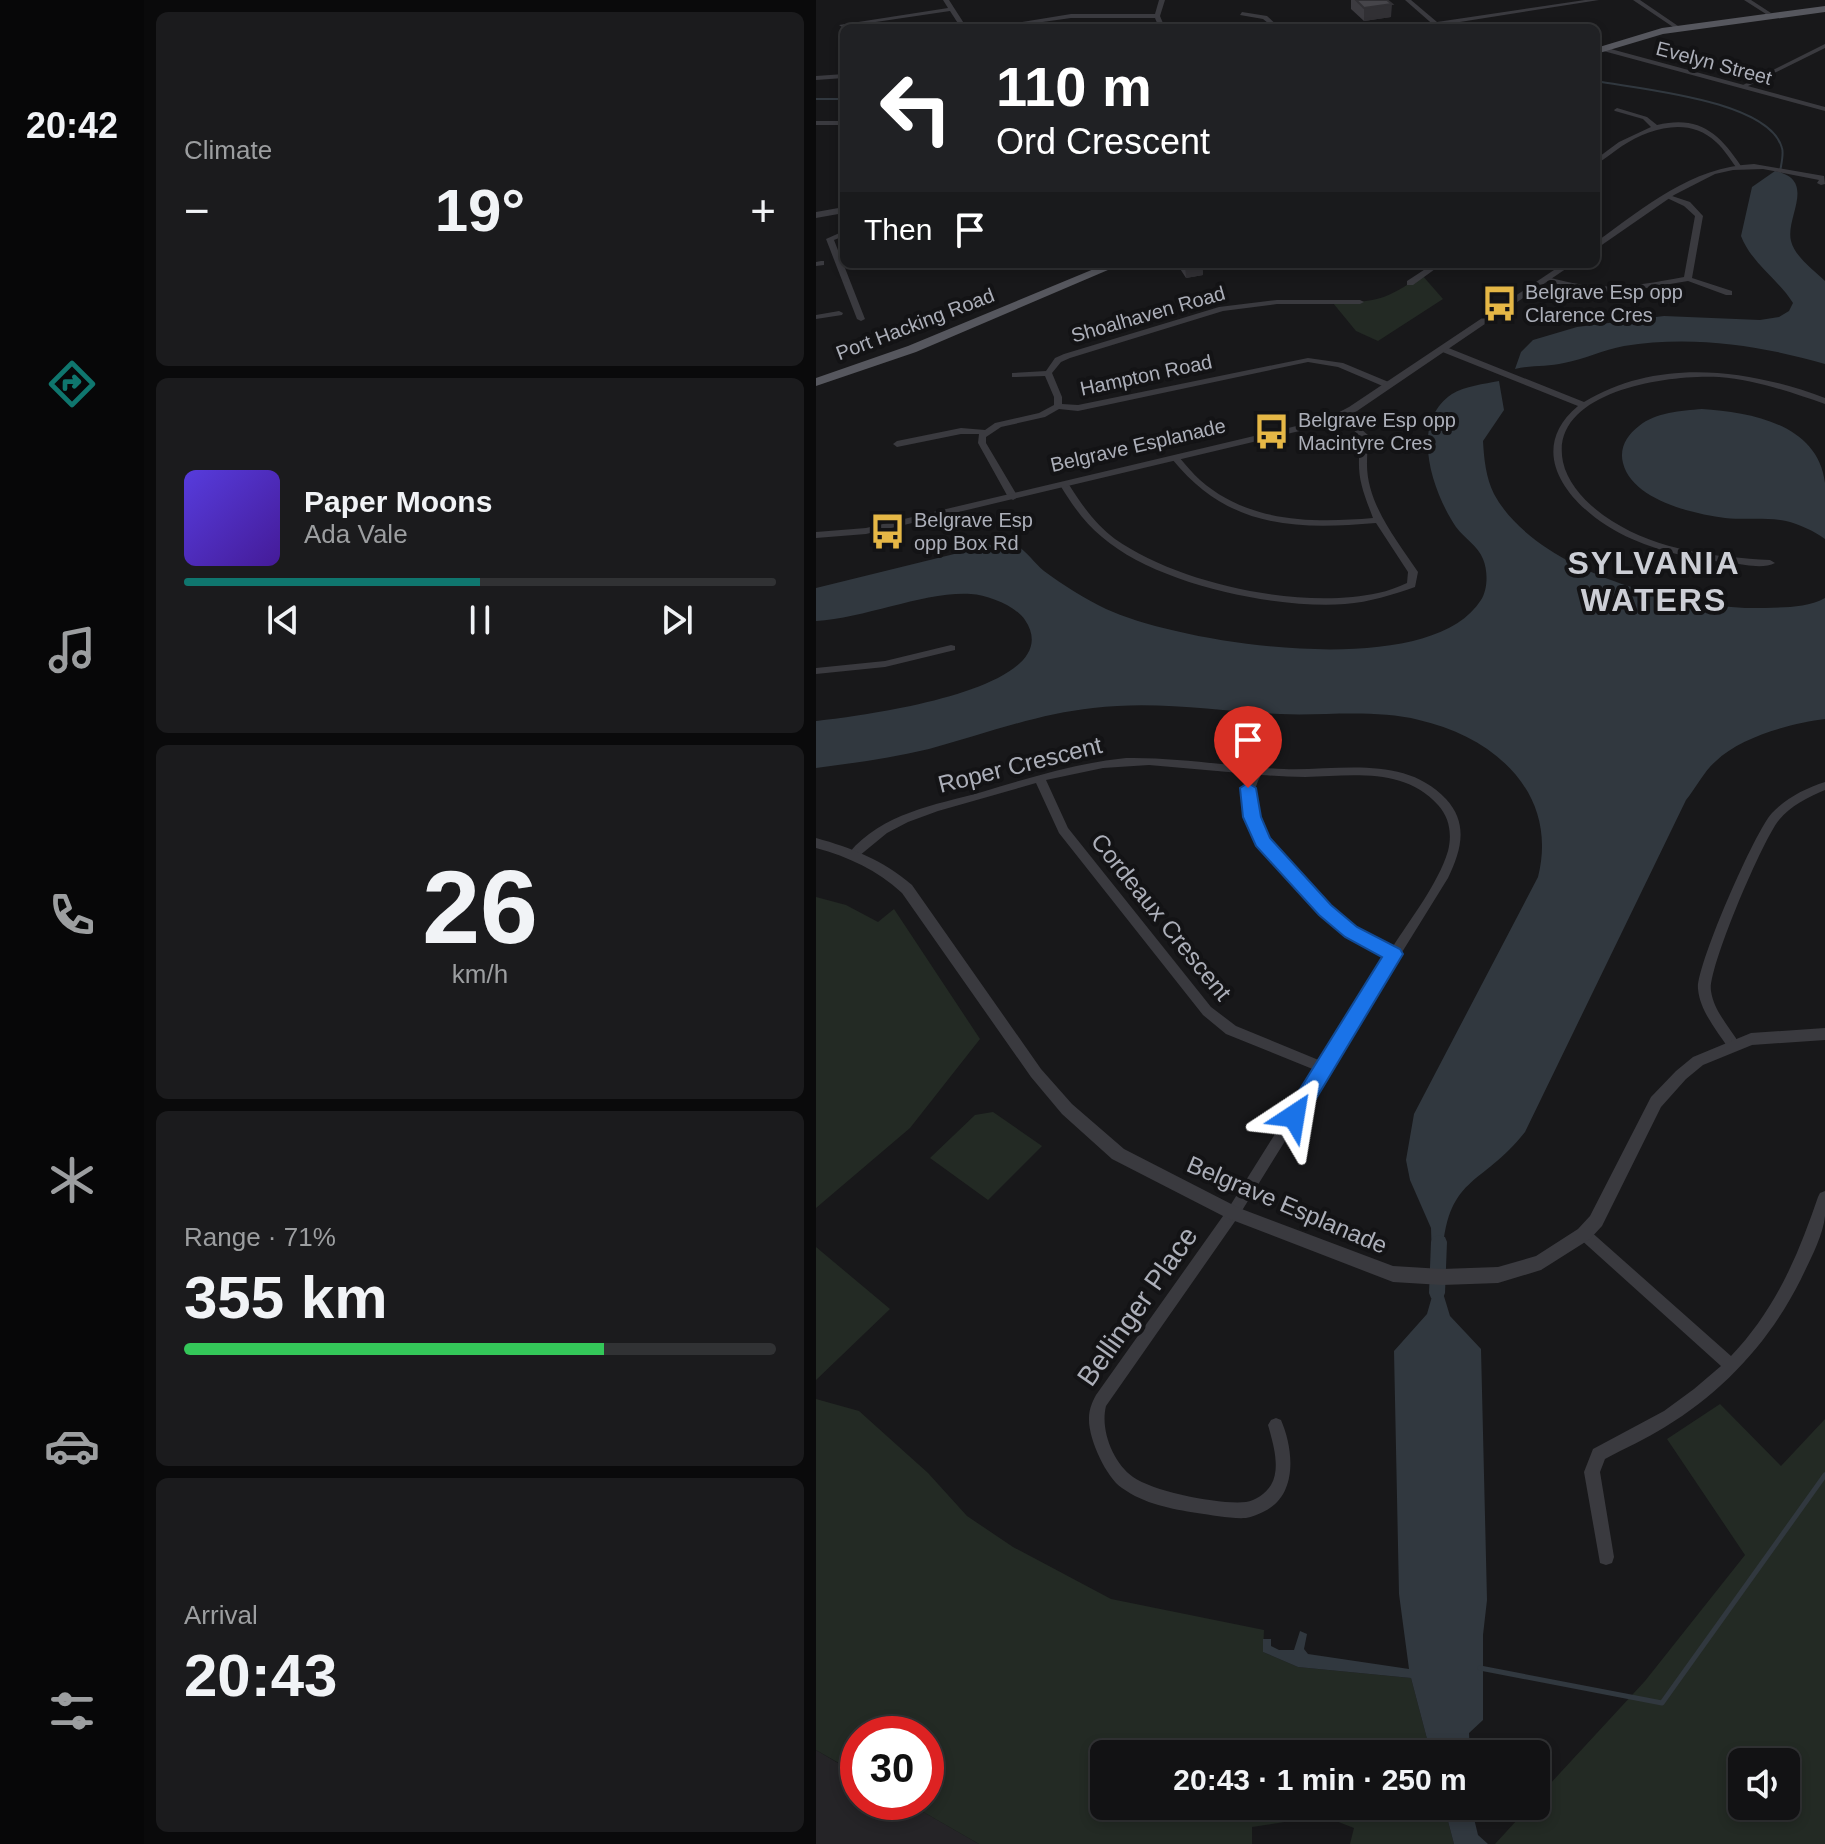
<!DOCTYPE html>
<html lang="en">
<head>
<meta charset="utf-8">
<style>
	body { margin:0; font-family:Helvetica,sans-serif; background:#1b1b1d; color:#f1f3f6; height:100vh; display:flex; flex-direction:column; font-size:30px; white-space:nowrap }
	* { box-sizing:border-box; margin:0 }
	p { font-size:26px; color:#9c9ea0 }
	.icon { flex:none; width:44px; height:44px; fill:none; stroke:currentColor; stroke-width:2; stroke-linecap:round; stroke-linejoin:round }
	.map { position:relative; flex:1; overflow:hidden }
	.details { display:flex; flex-direction:column; gap:12px; padding:12px; background:#0a0a0b; width:672px }
	.details>* { flex:none }
	.top-card { position:absolute; left:24px; top:24px; width:760px; height:244px; border-radius:12px; box-shadow:0 4px 12px #0003,0 0 0 2px #313234; background:#202124; color:#fff; overflow:hidden }
	.fabs { position:absolute; left:912px; top:1748px; display:grid; gap:16px }
	.fabs a { display:grid; place-items:center; width:72px; height:72px; border-radius:12px; background:#121214; box-shadow:0 4px 12px #0003,0 0 0 2px #313234; font-size:40px }
	.speed { position:absolute; left:24px; top:1716px; display:flex; gap:16px; font-size:40px; font-weight:700; text-align:center }
	.speed>* { display:grid; place-content:center; width:104px; height:104px; border-radius:50%; background:#121214; box-shadow:0 4px 12px #0003,0 0 0 2px #313234; line-height:1 }
	.speed .limit { border:12px solid #d22; background:#fff; color:#111 }
	.pin { position:absolute; display:grid; place-items:center; width:68px; height:68px; color:#fff; margin:-82px -34px; border-radius:50% 50% 50% 0; rotate:-45deg; box-shadow:0 0 8px #0007 }
	.pin .icon { rotate:45deg }
	.me { position:absolute; width:88px; margin:-44px; rotate:33deg; stroke-linejoin:round; filter:drop-shadow(0 0 6px #0008) }
	.turn { display:flex; align-items:center; gap:28px; height:168px; padding:0 24px; font-size:36px }
	.turn .icon { width:104px; height:104px; stroke-width:2.5 }
	.turn b { display:block; font-size:56px; line-height:68px }
	.then { display:flex; align-items:center; height:76px; padding:0 24px; background:#0003; gap:16px; font-size:30px }
	.big { font-size:60px; font-weight:800; line-height:1.1 }
	.details .tile { flex:1; display:flex; flex-direction:column; justify-content:center; gap:12px; min-width:0; padding:0 28px; border-radius:12px; background:#1b1b1d }
	.details .dial { align-items:center; gap:0 }
	.dial b { font-size:104px; line-height:1 }
	.song { display:flex; align-items:center; gap:24px }
	.cover { width:96px; height:96px; border-radius:12px; background:linear-gradient(135deg,hsl(250 70% 55%),hsl(260 70% 35%)) }
	.played { height:8px; border-radius:4px; background:linear-gradient(90deg,#0f766e 50%,#313234 50%) }
	.keys { display:flex; justify-content:space-around; direction:ltr }
	.heat { display:flex; justify-content:space-between; align-items:center; font-size:44px; direction:ltr }
	.charge { height:12px; border-radius:6px; background:linear-gradient(90deg,#34c759 71%,#313234 0) }
	.trip { position:absolute; left:274px; top:1740px; width:460px; height:80px; border-radius:12px; background:#121214; box-shadow:0 4px 12px #0003,0 0 0 2px #313234; font-weight:800; line-height:80px; text-align:center }
	main { display:flex; flex:1; min-height:0 }
	.dock { display:flex; flex-direction:column; width:144px; justify-content:space-around; align-items:center; background:#070708; color:#9c9ea0 }
	.dock .icon { width:56px; height:56px }
	.dock .selected { color:#0f766e }
	.dock b { font-size:36px; color:#f1f3f6 }
	.map>svg:first-child { display:block }
	.built { fill:#252427 }
	.green { fill:#232a24; fill-rule:evenodd }
	.water { fill:#31383f }
	.lines { fill:none; stroke-linecap:round; stroke-linejoin:round }
	.stream-far1 { stroke:#31383f; stroke-width:2 }
	.stream { stroke:#31383f; stroke-width:5 }
	.canal { fill:#31383f; fill-rule:evenodd }
	.minor { fill:#3a3a3f; fill-rule:evenodd }
	.tertiary { fill:#3a3a3f; fill-rule:evenodd }
	.primary { fill:#56575e; fill-rule:evenodd }
	.wall { fill:#3c3b40 }
	.shaded-wall { fill:#313034 }
	.building { fill:#46454a; stroke:#313034; stroke-width:2 }
	.route { fill:#1a73e8; stroke:#114b97; stroke-width:2 }
	.labels { text-anchor:middle; stroke-width:8; stroke-linejoin:round; paint-order:stroke }
	.far-street-label { font-size:20px; fill:#acafb9; stroke:#131315 }
	.far-poi-label { font-size:20px; fill:#acafb9; stroke:#131315; text-anchor:start }
	.street-label { font-size:24px; fill:#acafb9; stroke:#131315 }
	.near-street-label { font-size:28px; fill:#acafb9; stroke:#131315 }
	.district-label { font-size:32px; font-weight:bold; letter-spacing:2px; fill:#ccced5; stroke:#131315 }
</style>
</head>
<body>
<main>
<nav class="dock">
<b>20:42</b>
<svg class="icon selected" aria-label="directions" viewBox="0 0 24 24"><path d="M12 3l9 9-9 9-9-9zM9 14v-3h6M13 9l2 2-2 2"/></svg>
<svg class="icon" aria-label="music" viewBox="0 0 24 24"><path d="M9 18V5l10-2v13"/><circle cx="6" cy="18" r="3"/><circle cx="16" cy="16" r="3"/></svg>
<svg class="icon" aria-label="phone" viewBox="0 0 24 24"><path d="M5 4h4l2 5-3 2q2 4 5 5l2-3 5 2v4C11 20 4 13 5 4z"/></svg>
<svg class="icon" aria-label="climate" viewBox="0 0 24 24"><path d="M12 3v18M4 7l16 10M4 17L20 7"/></svg>
<svg class="icon" aria-label="car" viewBox="0 0 24 24"><path d="M5 17H2v-5l4-1 3-4h7l3 4 3 1v5h-3M9 17h6M6 11h13"/><circle cx="7" cy="17" r="2"/><circle cx="17" cy="17" r="2"/></svg>
<svg class="icon" aria-label="filters" viewBox="0 0 24 24"><path d="M4 7h16M4 17h16"/><circle cx="9" cy="7" r="2"/><circle cx="15" cy="17" r="2"/></svg>
</nav>
<section class="details">
<div class="tile"><p>Climate</p>
<div class="heat"><a>−</a><b class="big">19°</b><a>+</a></div>
</div>
<div class="tile">
<div class="song"><i class="cover"></i><div><b>Paper Moons</b><p>Ada Vale</p></div></div>
<div class="played"></div>
<div class="keys"><svg class="icon" aria-label="previous" viewBox="0 0 24 24"><path d="M18 5L8 12l10 7zM5 5v14"/></svg><svg class="icon" aria-label="pause" viewBox="0 0 24 24"><path d="M8 5v14M16 5v14"/></svg><svg class="icon" aria-label="next" viewBox="0 0 24 24"><path d="M6 5l10 7-10 7zM19 5v14"/></svg></div>
</div>
<div class="tile dial"><b>26</b><p>km/h</p></div>
<div class="tile"><p>Range · 71%</p><b class="big">355 km</b><div class="charge"></div></div>
<div class="tile"><p>Arrival</p><b class="big">20:43</b></div>
</section>
<div class="map">
<svg width="1009" height="1844" viewBox="0 0 1009 1844">
	<rect width="100%" height="100%" fill="#18181a"/>
	<!-- built -->
	<path class="built" d="M 0,1750 L 42,1775 L 42,1802 L 90,1802 L 163,1844 L 0,1844 Z"/>
	<!-- green -->
	<path class="green" d="M 606,275 L 627,299 L 562,341 L 540,331 L 517,303 C 561,302 570,300 606,275 Z
		M 0,897 L 30,905 L 62,922 L 78,909 L 164,1039 L 94,1128 L 0,1208 Z
		M 177,1112 L 226,1146 L 172,1200 L 114,1158 L 159,1115 Z
		M 0,1247 L 74,1309 L 0,1380 Z
		M 0,1399 L 43,1411 L 112,1473 L 151,1516 L 197,1547 L 295,1599 L 448,1630 L 447,1652 L 482,1667 L 595,1678 L 615,1754 L 288,1754 L 288,1806 L 628,1806 L 638,1844 L 534,1844 L 538,1828 L 507,1816 L 436,1827 L 436,1844 L 163,1844 L 90,1802 L 110,1802 L 110,1734 L 42,1734 L 42,1774 L 0,1750 Z
		M 904,1404 L 965,1466 L 1009,1419 L 1009,1844 L 679,1844 L 714,1806 L 720,1806 L 720,1799 L 829,1681 L 929,1555 L 851,1439 ZM 970,1762 L 970,1806 L 926,1806 L 926,1762 Z"/>
	<!-- water -->
	<path class="water" d="M 959,171 C 1002,180 969,217 975,241 C 979,257 998,270 1009,281 L 1009,364 C 944,345 875,335 808,346 C 787,350 769,359 748,363 C 732,367 716,365 699,369 L 705,352 L 717,340 L 761,327 L 848,316 L 944,320 L 963,317 L 973,311 L 977,303 C 962,279 936,264 925,236 L 936,187 Z
		M 683,381 L 688,410 L 667,441 C 668,459 670,478 678,494 C 721,573 867,610 949,608 C 970,607 991,608 1009,598 L 1009,719 C 976,723 924,737 900,761 C 888,771 880,788 870,800 L 709,1132 C 665,1188 630,1174 626,1261 L 616,1261 L 615,1228 L 594,1180 L 590,1160 L 598,1114 L 722,877 C 743,794 679,737 603,720 C 558,709 509,716 464,714 C 401,711 340,700 277,708 C 221,714 168,734 113,749 C 76,758 38,763 0,768 L 0,721 C 35,717 257,691 209,620 C 200,606 172,595 155,594 C 110,591 50,618 0,621 L 0,588 L 191,541 C 206,544 216,561 228,571 C 247,585 269,599 290,609 C 366,644 613,683 665,600 C 672,589 672,571 667,559 C 662,546 648,538 640,527 C 617,493 592,423 636,394 C 649,386 668,384 683,381 Z
		M 886,409 C 934,412 1002,424 1009,483 C 1009,501 1009,520 1009,539 C 998,531 983,524 970,521 C 950,517 930,520 909,518 C 878,514 816,500 807,463 C 803,448 811,435 823,426 C 840,412 865,411 886,409 Z
		M 617,1293 L 627,1293 L 634,1316 L 665,1349 L 671,1600 L 667,1635 L 667,1720 L 653,1733 L 654,1754 L 615,1754 L 595,1678 L 482,1667 L 447,1652 L 447,1639 L 455,1639 L 455,1646 L 463,1650 L 478,1650 L 484,1631 L 491,1634 L 488,1649 L 492,1654 L 593,1669 L 583,1594 L 578,1351 L 611,1314 Z
		M 628,1806 L 655,1806 L 662,1835 L 672,1844 L 638,1844 Z"/>
	<g class="lines">
		<!-- stream-far1 -->
		<path class="stream-far1" d="M 780,81 C 822,89 953,100 966,148 C 968,154 965,165 964,172
			M 0,99 L 28,99"/>
		<!-- stream -->
		<path class="stream" d="M 664,1668 L 846,1703 L 1009,1475"/>
		<!-- canal -->
		<path class="canal" d="M 623,1235 L 629,1237 L 631,1242 L 629,1293 L 627,1298 L 621,1301 L 615,1298 L 613,1293 L 615,1242 L 617,1237 Z"/>
		<!-- minor -->
		<path class="minor" d="M 127,0 L 133,0 L 151,28 L 145,28 L 134,11 L 26,27 L 23,25 L 132,8 Z
			M 343,0 L 349,0 L 344,16 L 349,28 L 343,28 L 339,18 L 255,18 L 185,28 L 170,28 L 255,14 L 339,14 Z
			M 589,0 L 595,0 L 621,22 L 769,0 L 783,0 L 625,25 L 628,28 L 621,28 Z
			M 928,0 L 935,0 L 955,13 L 950,14 Z
			M 426,12 L 451,16 L 464,28 L 458,28 L 447,19 L 424,15 Z
			M 1009,44 L 1009,48 L 928,88 L 923,87 Z
			M 28,74 L 28,78 L 0,80 L 0,76 Z
			M 801,108 L 831,117 L 841,125 C 883,115 903,133 925,166 L 920,167 C 914,159 908,149 900,142 C 873,116 834,128 806,146 C 797,152 789,159 780,164 L 780,159 L 803,142 L 835,127 L 827,119 L 799,111 L 798,110 Z
			M 0,121 L 28,121 L 28,125 L 0,125 Z
			M 853,195 L 874,202 L 887,216 L 876,278 L 916,291 L 916,295 L 910,295 L 872,281 L 818,290 L 784,292 L 750,287 L 727,279 L 731,277 C 785,292 814,287 868,277 L 879,216 L 868,206 L 851,198 L 851,196 Z
			M 28,231 L 28,236 L 18,240 L 49,319 L 45,321 L 41,319 L 10,239 Z
			M 5,261 L 8,261 L 8,265 L 0,266 L 0,262 Z
			M 617,264 L 626,264 L 597,285 L 591,285 L 591,281 Z
			M 461,300 L 544,300 L 548,302 L 544,304 L 461,304 L 407,311 L 254,358 L 245,362 L 236,373 L 246,397 L 246,404 L 262,405 L 492,358 L 527,363 L 575,383 L 575,387 L 569,387 L 522,367 L 492,362 L 262,411 L 243,409 L 229,417 L 185,427 L 170,437 L 170,443 L 202,497 L 197,500 L 192,497 L 162,443 L 163,434 L 145,434 L 81,447 L 77,444 L 81,441 L 145,428 L 169,430 L 179,423 L 223,413 L 238,405 L 238,397 L 229,376 L 199,377 L 196,377 L 196,373 L 230,371 L 239,358 L 248,354 L 403,307 Z
			M 23,311 L 27,313 L 26,315 L 0,319 L 0,315 Z
			M 624,347 L 630,347 L 768,402 C 842,357 932,369 1009,398 L 1009,404 C 974,392 940,380 903,377 C 855,374 732,390 747,462 C 752,486 775,508 796,521 C 843,551 900,557 954,560 L 959,563 C 948,569 929,565 917,563 C 882,560 848,553 816,539 C 764,517 702,456 762,406 L 624,351 Z
			M 526,412 L 553,436 C 552,444 551,453 551,462 C 550,503 580,539 602,572 L 599,587 C 576,595 554,602 529,604 C 458,609 340,584 286,537 C 269,523 256,505 244,485 L 246,483 L 252,483 C 265,504 279,524 299,539 C 363,584 485,610 562,593 C 572,591 582,587 591,583 L 592,572 L 560,523 C 478,530 412,528 356,459 L 360,456 L 363,457 C 370,465 377,474 384,480 C 433,523 497,523 557,518 C 544,484 540,474 545,437 L 523,417 L 522,415 Z
			M 135,645 L 139,646 L 139,650 L 69,667 L 0,674 L 0,668 L 69,661 Z
			M 310,758 C 363,757 415,767 468,769 C 522,771 588,754 630,799 C 653,824 645,851 632,878 L 422,1217 L 290,1406 C 284,1430 297,1463 317,1477 C 338,1492 405,1505 430,1502 C 439,1501 450,1493 455,1485 C 465,1468 457,1443 452,1425 L 455,1420 L 460,1418 L 465,1420 C 478,1450 482,1496 447,1512 C 442,1514 436,1517 430,1518 C 415,1519 396,1515 381,1513 C 356,1509 328,1504 306,1488 C 290,1477 272,1438 273,1418 C 273,1410 276,1402 280,1395 L 412,1209 L 499,1070 L 410,1034 L 387,1015 L 243,833 L 220,783 L 122,811 L 92,822 L 71,833 L 43,856 L 39,857 L 33,853 C 66,813 119,805 166,792 C 213,778 260,763 310,758 ZM 333,765 L 435,774 L 426,788 L 430,817 L 443,844 L 505,913 L 531,935 L 571,956 L 505,1061 L 420,1026 L 395,1007 L 252,828 L 230,780 L 287,768 ZM 445,775 C 460,776 474,777 489,777 C 535,776 588,767 622,805 C 634,818 636,835 632,851 C 622,884 595,918 576,948 C 564,941 549,936 538,928 C 519,914 504,897 489,880 C 464,853 422,814 445,775 Z
			M 1009,782 L 1009,790 C 992,797 974,806 963,820 C 947,839 891,970 895,991 C 898,1012 914,1027 924,1045 L 923,1049 L 918,1050 L 913,1049 C 901,1031 884,1011 882,989 C 880,966 939,831 956,813 C 970,798 990,788 1009,782 Z
			M 1009,1191 C 1009,1199 1009,1208 1009,1216 C 1007,1236 994,1260 985,1279 C 954,1341 908,1391 849,1427 C 830,1439 809,1448 789,1459 L 784,1472 L 798,1557 L 796,1563 L 790,1565 L 784,1563 L 768,1472 L 777,1449 L 848,1411 L 878,1389 L 905,1366 L 763,1238 L 761,1234 L 763,1230 L 768,1228 L 773,1230 L 915,1356 C 959,1310 982,1256 1002,1197 L 1004,1193 Z"/>
		<!-- tertiary -->
		<path class="tertiary" d="M 817,0 L 824,0 L 865,28 L 860,29 Z
			M 780,45 L 1009,107 L 1009,111 L 780,49 Z
			M 938,164 L 1008,176 L 1009,184 L 1005,185 L 1001,183 L 1003,180 L 947,169 L 917,170 L 899,174 L 858,195 L 780,249 L 780,242 C 829,207 875,167 938,164 Z
			M 28,207 L 28,213 L 0,218 L 0,212 Z
			M 747,264 L 757,264 L 541,411 L 517,423 L 50,534 L 0,538 L 0,532 L 50,528 L 510,419 L 533,407 Z
			M 0,838 C 36,848 67,860 96,885 L 225,1069 L 256,1104 L 308,1149 L 423,1208 L 577,1266 L 626,1269 L 682,1267 L 720,1256 L 762,1229 L 774,1216 L 835,1097 L 860,1071 L 877,1057 L 935,1033 L 1009,1028 L 1009,1040 L 936,1045 L 887,1065 L 870,1079 L 845,1107 L 786,1226 L 774,1239 L 725,1270 L 682,1283 L 626,1285 L 577,1282 L 411,1218 L 296,1159 L 246,1114 L 215,1077 L 86,893 C 61,870 33,857 0,848 Z"/>
		<!-- primary -->
		<path class="primary" d="M 1009,6 L 1009,12 L 847,34 L 780,54 L 780,48 L 846,28 Z
			M 290,264 L 306,264 L 100,352 L 0,386 L 0,378 L 92,346 Z"/>
	</g>
	<!-- wall -->
	<path class="wall" d="M 535,0 L 571,0 L 575,17 L 548,21 L 535,9 Z
		M 361,264 L 386,264 L 387,275 L 370,278 Z"/>
	<!-- shaded-wall -->
	<path class="shaded-wall" d="M 576,4 L 575,17 L 548,21 L 548,8 Z
		M 369,264 L 386,264 L 387,275 L 370,278 Z"/>
	<!-- building -->
	<path class="building" d="M 540,0 L 571,0 L 576,4 L 548,8 Z"/>
	<!-- route -->
	<path class="route" d="M 432,783 L 440,788 L 445,817 L 454,838 L 515,905 L 541,927 L 584,949 L 587,954 L 486,1122 L 478,1125 L 471,1122 L 468,1116 L 471,1110 L 566,957 L 529,937 L 503,915 L 440,846 L 427,817 L 424,788 Z"/>
	<!-- icons -->
	<defs>
		<symbol id="bus-bare" viewBox="-9 -9 18 18"><path d="M-5-6H5V4H4V6H2V4H-2V6H-4V4H-5ZM-3.5-4V0h7V-4ZM-3.5 1.2v1.5H-2V1.2ZM2 1.2v1.5H3.5V1.2Z" fill="#e5b746" stroke="#131315" stroke-width="2.5" paint-order="stroke"/></symbol>
	</defs>
	<g fill-rule="evenodd">
		<use href="#bus-bare" x="658" y="278" width="51" height="51"/>
		<use href="#bus-bare" x="430" y="406" width="51" height="51"/>
		<use href="#bus-bare" x="46" y="506" width="51" height="51"/>
	</g>
	<g class="labels">
		<!-- far-street labels -->
		<g class="far-street-label">
			<text transform="translate(898 63) rotate(15)" y="7">Evelyn Street</text>
			<text transform="translate(332 314) rotate(-16)" y="7">Shoalhaven Road</text>
			<text transform="translate(99 324) rotate(-21)" y="7">Port Hacking Road</text>
			<text transform="translate(330 375) rotate(-12)" y="7">Hampton Road</text>
			<text transform="translate(322 445) rotate(-13)" y="7">Belgrave Esplanade</text>
		</g>
		<!-- far-poi labels -->
		<g class="far-poi-label">
			<text x="709" y="299">Belgrave Esp opp<tspan x="709" dy="23">Clarence Cres</tspan></text>
			<text x="482" y="427">Belgrave Esp opp<tspan x="482" dy="23">Macintyre Cres</tspan></text>
			<text x="98" y="527">Belgrave Esp<tspan x="98" dy="23">opp Box Rd</tspan></text>
		</g>
		<!-- street labels -->
		<g class="street-label">
			<text transform="translate(204 765) rotate(-14)" y="8">Roper Crescent</text>
			<text transform="translate(345 917) rotate(51)" y="8">Cordeaux Crescent</text>
			<text transform="translate(471 1205) rotate(23)" y="8">Belgrave Esplanade</text>
		</g>
		<!-- near-street labels -->
		<g class="near-street-label">
			<text transform="translate(321 1306) rotate(-55)" y="10">Bellinger Place</text>
		</g>
		<!-- district labels -->
		<g class="district-label">
			<text x="838" y="574">SYLVANIA<tspan x="838" dy="37">WATERS</tspan></text>
		</g>
	</g>
</svg>
<div class="fabs">
<a><svg class="icon" aria-label="sound" viewBox="0 0 24 24"><path d="M4 9h4l5-4v14l-5-4H4zM17 9q2 3 0 6"/></svg></a>
</div>
<div class="speed"><div class="limit">30</div></div>
<div class="pin" style="left:432px;top:788px;background:#d93025"><svg class="icon" aria-label="arrive" viewBox="0 0 24 24"><path d="M6 21V4h12l-3 4 3 4H6"/></svg></div>
<svg class="me" style="left:478px;top:1116px" viewBox="-20 -20 40 40"><path d="M0-17L14 15 0 8-14 15z" fill="#1a73e8" stroke="#fff" stroke-width="4"/></svg>
<div class="trip">20:43 · 1 min · 250 m</div>
<div class="top-card">
<div class="turn"><svg class="icon" aria-label="left" viewBox="0 0 24 24"><path d="M17 20v-9H6M10 6l-5 5 5 5"/></svg><div><b>110 m</b>Ord Crescent</div></div>
<div class="then">Then<svg class="icon" aria-label="arrive" viewBox="0 0 24 24"><path d="M6 21V4h12l-3 4 3 4H6"/></svg></div>
</div>
</div>
</main>
</body>
</html>
